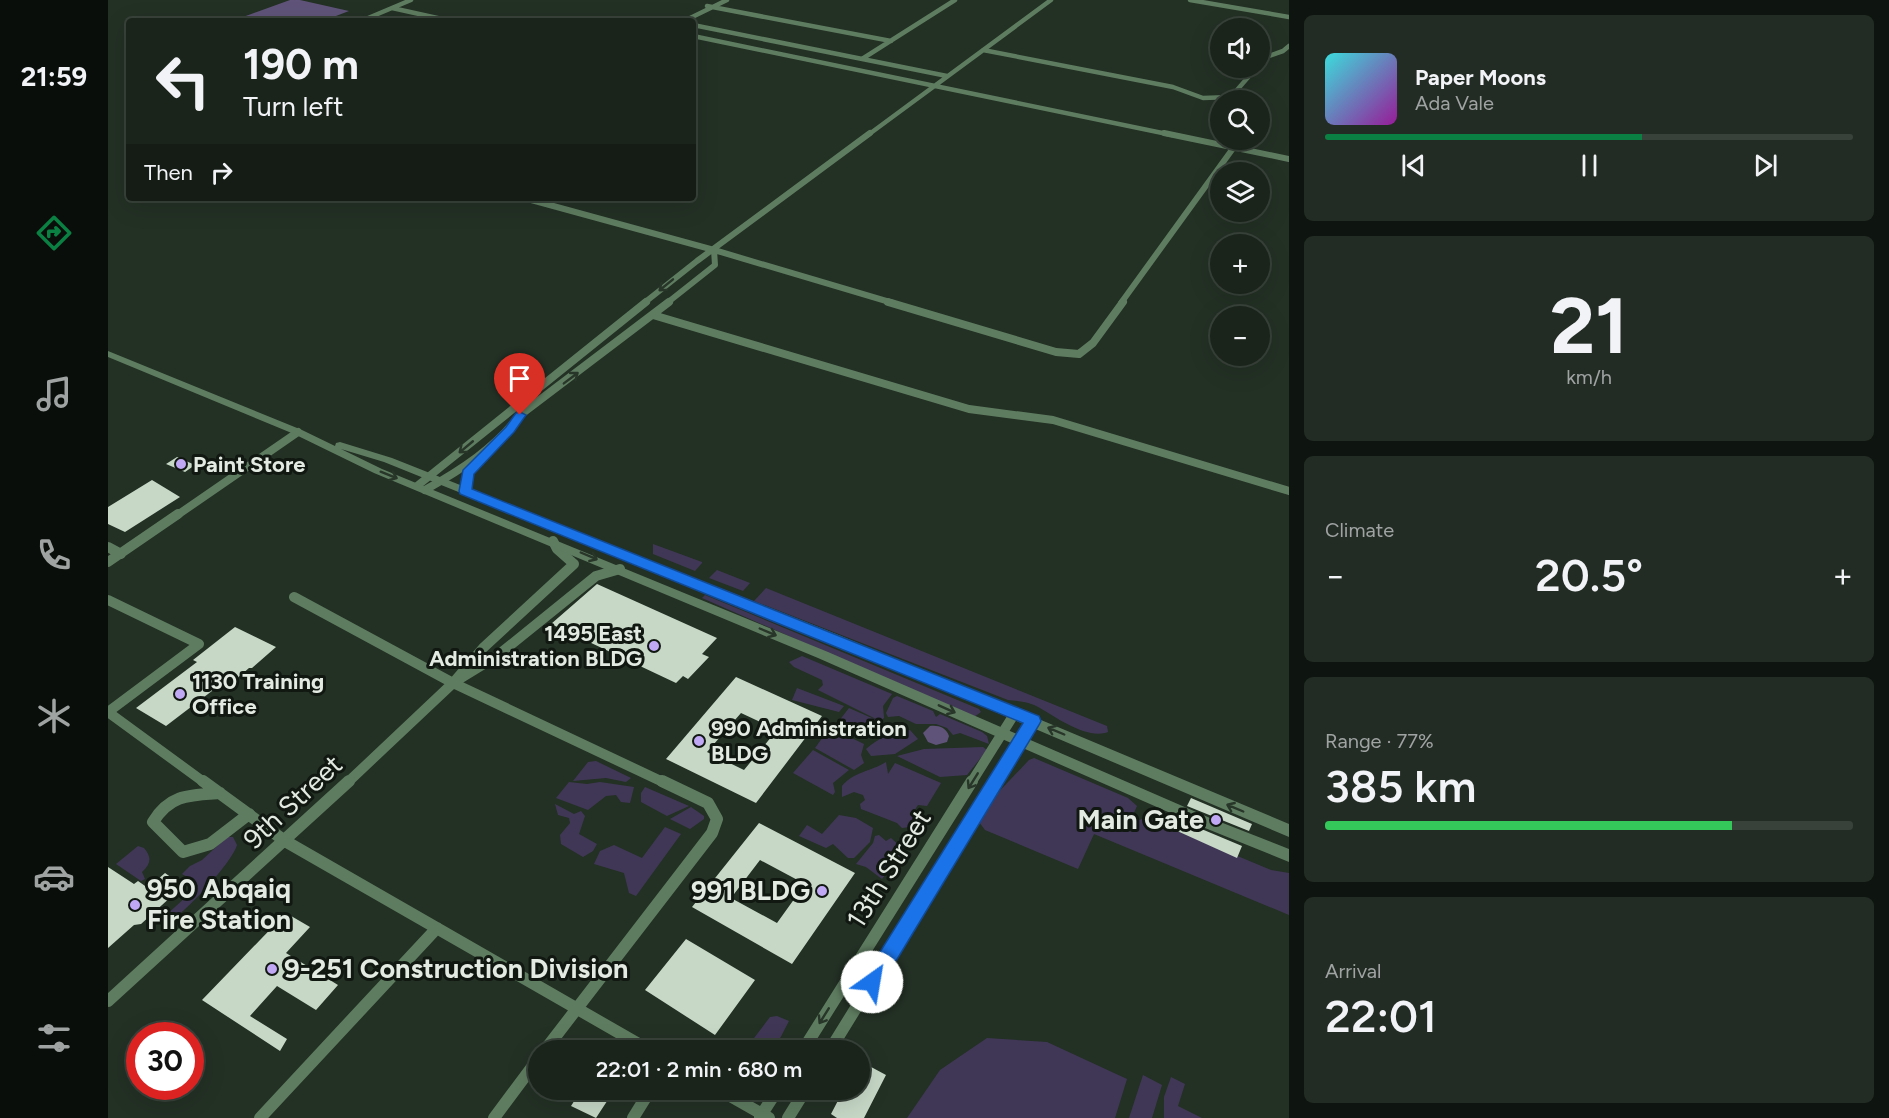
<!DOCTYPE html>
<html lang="en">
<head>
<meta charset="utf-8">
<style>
	body { margin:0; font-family:Figtree,sans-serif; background:#232c24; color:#f1f3f6; height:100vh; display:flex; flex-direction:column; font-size:22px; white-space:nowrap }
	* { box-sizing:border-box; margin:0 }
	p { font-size:20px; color:#9fa4a3 }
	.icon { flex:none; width:33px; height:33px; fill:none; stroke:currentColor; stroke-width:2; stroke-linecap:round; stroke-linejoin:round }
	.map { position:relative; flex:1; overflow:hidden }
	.panel { display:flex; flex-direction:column; gap:15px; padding:15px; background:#0e140f; width:600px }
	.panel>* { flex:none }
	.hud { position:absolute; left:18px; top:18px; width:570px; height:183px; border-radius:6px; box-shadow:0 6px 24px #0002,0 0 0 2px #38413a; background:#1a241b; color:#f1f3f6; overflow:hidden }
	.tools { position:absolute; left:1102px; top:18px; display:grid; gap:12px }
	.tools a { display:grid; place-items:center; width:60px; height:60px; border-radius:50%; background:#1a241b; box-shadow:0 6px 24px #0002,0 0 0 2px #38413a; font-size:30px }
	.speed { position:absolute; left:18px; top:1022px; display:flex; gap:12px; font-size:30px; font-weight:700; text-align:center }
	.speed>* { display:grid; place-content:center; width:78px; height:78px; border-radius:50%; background:#1a241b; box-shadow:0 6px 24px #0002,0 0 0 2px #38413a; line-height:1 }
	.speed .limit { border:9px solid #d22; background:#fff; color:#111 }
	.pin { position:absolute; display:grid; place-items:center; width:51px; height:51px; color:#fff; margin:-62px -26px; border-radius:50% 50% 50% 0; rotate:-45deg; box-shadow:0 0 6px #0007 }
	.pin .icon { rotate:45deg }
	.me { position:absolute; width:66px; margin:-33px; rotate:32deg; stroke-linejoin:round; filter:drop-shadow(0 0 4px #0008) }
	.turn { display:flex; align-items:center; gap:21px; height:126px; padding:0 18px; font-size:27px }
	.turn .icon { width:78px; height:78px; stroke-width:2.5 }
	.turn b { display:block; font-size:42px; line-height:51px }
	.then { display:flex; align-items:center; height:57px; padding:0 18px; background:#0003; gap:12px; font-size:22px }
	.big { font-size:45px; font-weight:600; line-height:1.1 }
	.panel .tile { flex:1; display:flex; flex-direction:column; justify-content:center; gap:9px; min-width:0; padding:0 21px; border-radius:9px; background:#232c24 }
	.panel .dial { align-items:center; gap:0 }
	.dial b { font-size:78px; line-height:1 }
	.song { display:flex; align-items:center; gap:18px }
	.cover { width:72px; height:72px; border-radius:9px; background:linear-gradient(135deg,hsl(180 70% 55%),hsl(300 70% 35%)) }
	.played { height:6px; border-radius:3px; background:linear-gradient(90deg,#0b8043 60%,#38413a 60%) }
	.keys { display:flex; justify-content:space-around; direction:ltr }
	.heat { display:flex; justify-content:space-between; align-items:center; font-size:33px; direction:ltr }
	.charge { height:9px; border-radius:4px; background:linear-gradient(90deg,#34c759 77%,#38413a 0) }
	.trip { position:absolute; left:420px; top:1040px; width:342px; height:60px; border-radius:30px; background:#1a241b; box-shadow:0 6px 24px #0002,0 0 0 2px #38413a; font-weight:600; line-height:60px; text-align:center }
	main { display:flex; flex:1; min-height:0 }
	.tabs { display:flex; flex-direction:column; width:108px; justify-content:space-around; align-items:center; background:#0a0e0b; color:#9fa4a3 }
	.tabs .icon { width:42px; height:42px }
	.tabs .current { color:#0b8043 }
	.tabs b { font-size:27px; color:#f1f3f6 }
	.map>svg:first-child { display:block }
	.green { fill:#403756 }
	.water { fill:#5f5379 }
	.building { fill:#c7d8c7; fill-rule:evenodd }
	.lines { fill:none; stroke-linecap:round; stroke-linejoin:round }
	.minor-far4 { stroke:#5e7c60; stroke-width:4.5 }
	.minor-far3 { stroke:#5e7c60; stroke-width:6 }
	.minor-far2 { stroke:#5e7c60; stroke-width:8 }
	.minor-far1 { stroke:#5e7c60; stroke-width:10 }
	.minor { stroke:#5e7c60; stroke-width:12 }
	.tertiary { fill:#5e7c60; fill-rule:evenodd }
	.oneway { stroke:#283529 }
	.route { fill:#1a73e8; stroke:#114b97; stroke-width:1.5 }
	.poi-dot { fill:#c0a8f4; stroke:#111711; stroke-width:2 }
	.labels { text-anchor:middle; stroke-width:6; stroke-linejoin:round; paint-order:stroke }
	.poi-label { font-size:22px; font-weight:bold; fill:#e2eae2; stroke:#111711; text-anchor:start }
	.near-street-label { font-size:27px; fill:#e2eae2; stroke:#111711 }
	.near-poi-label { font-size:27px; font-weight:bold; fill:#e2eae2; stroke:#111711; text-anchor:end }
</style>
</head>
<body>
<main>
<nav class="tabs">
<b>21:59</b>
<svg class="icon current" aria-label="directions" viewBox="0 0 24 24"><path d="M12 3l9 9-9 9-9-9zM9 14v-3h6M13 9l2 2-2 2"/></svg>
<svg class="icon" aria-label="music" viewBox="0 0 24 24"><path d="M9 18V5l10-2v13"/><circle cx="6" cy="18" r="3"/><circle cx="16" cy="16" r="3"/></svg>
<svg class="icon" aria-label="phone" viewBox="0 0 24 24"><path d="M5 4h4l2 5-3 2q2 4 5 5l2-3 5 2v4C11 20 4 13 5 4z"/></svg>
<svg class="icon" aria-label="climate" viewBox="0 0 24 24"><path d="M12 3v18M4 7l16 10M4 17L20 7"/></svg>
<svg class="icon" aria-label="car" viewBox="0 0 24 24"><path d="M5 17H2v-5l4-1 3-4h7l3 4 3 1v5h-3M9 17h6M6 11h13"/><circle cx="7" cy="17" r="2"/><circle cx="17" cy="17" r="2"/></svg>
<svg class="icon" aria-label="filters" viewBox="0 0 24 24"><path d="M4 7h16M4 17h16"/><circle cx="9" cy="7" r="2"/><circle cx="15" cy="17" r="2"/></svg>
</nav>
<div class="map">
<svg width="1181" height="1118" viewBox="0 0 1181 1118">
	<rect width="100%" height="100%" fill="#233024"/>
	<!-- green -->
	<path class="green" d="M 545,544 L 594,562 L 594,563 L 587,571 L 545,554 Z
		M 609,570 L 642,583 L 635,591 L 601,578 Z
		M 658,588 L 999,726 L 1000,732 C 980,740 949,718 932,708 C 922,702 911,701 900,700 L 646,601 Z
		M 597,595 L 871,709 L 873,712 L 866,717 L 594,598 Z
		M 694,656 L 784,694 L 775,706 L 776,718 L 772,721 L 710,690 L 715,685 L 714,680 L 686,667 L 681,662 Z
		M 689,688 L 736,706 L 731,712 L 684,700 Z
		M 789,696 L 825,711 L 828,717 L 832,714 L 874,732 L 879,736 L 881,744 L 852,733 L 845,735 L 839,728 L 828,724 L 808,724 L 791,716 L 780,717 L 778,713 L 785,698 Z
		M 741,708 L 773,722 L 776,731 C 760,745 743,734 727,726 Z
		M 725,729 L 756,744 L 753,755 L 756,763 L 746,770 L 707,748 L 720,730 Z
		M 802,730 L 810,739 L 787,754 L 763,756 L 758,749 C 772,737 784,732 802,730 Z
		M 875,747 L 879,750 L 859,775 L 832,777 L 789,756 L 816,749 Z
		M 705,750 L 741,770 L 725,783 L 727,792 L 725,795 L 685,773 Z
		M 926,758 L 1020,798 L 1029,806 L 1024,817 L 1032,820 L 1036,817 L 1163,870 L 1181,873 L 1181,915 L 986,834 L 970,869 L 877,830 L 871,822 L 882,801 L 921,760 Z
		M 488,761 L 523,778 L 518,782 L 498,778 L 465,781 L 480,762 Z
		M 778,762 L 780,774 L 787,763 L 833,783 L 819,806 L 810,805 L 804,814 L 814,820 L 810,826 L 794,828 L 789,823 L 753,809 L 752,804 L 757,800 L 755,795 L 746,792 L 734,797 L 734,786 C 747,771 762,772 778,762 Z
		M 461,782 L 479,784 L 492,782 L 526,787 L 522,803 L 513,802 L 508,795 L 498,796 L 480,810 L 448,798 Z
		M 537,787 L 581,806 L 559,816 L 533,802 L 533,793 Z
		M 447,804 L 466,814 L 473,811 L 477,816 L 471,834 L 489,844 L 485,851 L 475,857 L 453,844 L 452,835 L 462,823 L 461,818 L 450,815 Z
		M 583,807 L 596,816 L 596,819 L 582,829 L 562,819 Z
		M 731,815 L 748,818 L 765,828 L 762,842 L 746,858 L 740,858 L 725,844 L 718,848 L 691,836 L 699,825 L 714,834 Z
		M 557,827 L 573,834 L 528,896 L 521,893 L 516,873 L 486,864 L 492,851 L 506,845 L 534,858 Z
		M 771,835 L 778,841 L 783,838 L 794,848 L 791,857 L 774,879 L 758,867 L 748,864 L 765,843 L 767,836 Z
		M 119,837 L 125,837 L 129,845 C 124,863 73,918 55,926 L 52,923 L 56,917 L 90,886 L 85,880 L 74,874 L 82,866 L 94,860 Z
		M 30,846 L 36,848 C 44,857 43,864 34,872 L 37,879 L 33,881 L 8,864 Z
		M 669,1016 L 681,1021 L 666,1050 L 637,1050 L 662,1017 Z
		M 879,1038 L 939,1042 L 1019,1079 L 1007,1118 L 799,1118 L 832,1070 Z
		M 1035,1075 L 1054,1085 L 1044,1118 L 1021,1118 Z
		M 1063,1077 L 1077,1084 L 1070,1106 L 1094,1118 L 1056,1118 L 1056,1097 Z"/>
	<!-- water -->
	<path class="water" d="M 182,0 L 192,0 L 241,11 L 215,21 L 124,21 Z
		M 822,726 C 830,725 838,727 841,736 L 839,742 L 828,745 L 820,742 L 815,733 Z"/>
	<!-- building -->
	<path class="building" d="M 69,457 L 87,465 L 77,472 L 58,464 Z
		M 44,480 L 72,497 L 17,532 L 0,524 L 0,507 Z
		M 489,584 L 609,638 L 594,654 L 601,657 L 580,679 L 575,676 L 568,683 L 443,624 Z
		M 127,627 L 168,647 L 144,668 L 141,668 L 126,681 L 121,678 L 58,726 L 28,708 L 89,662 L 85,660 Z
		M 628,677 L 714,716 L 648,803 L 558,759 ZM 633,713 L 669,730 L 636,770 L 599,752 Z
		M 1083,798 L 1144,824 L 1141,831 L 1079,806 Z
		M 1072,820 L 1134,846 L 1129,858 L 1067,830 Z
		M 651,823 L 747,873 L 684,964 L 584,907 ZM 652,860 L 697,884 L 669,923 L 623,898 Z
		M 0,867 L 26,884 L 30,881 L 40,888 L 57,873 L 75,886 L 33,924 L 26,925 L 0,948 Z
		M 178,913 L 202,927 L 178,953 L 230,985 L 208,1010 L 169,986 L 142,1016 L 179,1039 L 172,1051 L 94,1000 Z
		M 578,939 L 647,980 L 607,1035 L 537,990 Z
		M 752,1061 L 778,1075 L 756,1118 L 729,1118 L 723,1114 L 736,1089 L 752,1089 Z
		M 474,1089 L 483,1094 L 486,1089 L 507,1089 L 488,1118 L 463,1106 Z"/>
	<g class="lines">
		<!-- minor-far4 -->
		<path class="minor-far4" d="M 1082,0 L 1181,17
			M 599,6 L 783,41
			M 284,8 L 343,21
			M 253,21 L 303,0
			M 576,21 L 619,0
			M 585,25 L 839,76
			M 585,36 L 1064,135
			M 875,50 L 1065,87 L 1095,98 L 1123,97 L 1148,68
			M 754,59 L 847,0
			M 1152,59 L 1175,51 L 1181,46
			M 760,135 L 943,0"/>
		<!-- minor-far3 -->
		<path class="minor-far3" d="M 1056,133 L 1181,159
			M 416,198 L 606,250 L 785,303
			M 536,303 L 589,261 L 762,133
			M 559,303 L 607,265 L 606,250
			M 1013,303 L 1126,147"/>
		<!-- minor-far2 -->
		<path class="minor-far2" d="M 780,302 L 948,352 L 971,354 L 985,343 L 1015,302
			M 545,315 L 861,409 L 945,420 L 1181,491
			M 309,486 L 538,302
			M 317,490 C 353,470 387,448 412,415 L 561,302
			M 357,491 L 359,473 L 374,458
			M 68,516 L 190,432"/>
		<!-- minor-far1 -->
		<path class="minor-far1" d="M 0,547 L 13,554
			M 0,562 L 70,514
			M 186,597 L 345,683 L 557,783
			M 0,600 L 91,644 L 0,712 L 97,783
			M 353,678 L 389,656 L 488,576 L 512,569
			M 239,783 L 345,683 L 375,648 L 466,564 L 449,549 L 445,541
			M 863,783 L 907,713
			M 887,783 L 925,721"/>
		<!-- minor -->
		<path class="minor" d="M 95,781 L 177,841 L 541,1050
			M 112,793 C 82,795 62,794 45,822 L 75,852 L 102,844 L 141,814
			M 0,1001 L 241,781
			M 437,1050 L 604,833 L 609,819 L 600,803 L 554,781
			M 695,1050 L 864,781
			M 722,1050 L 888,781
			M 610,1089 L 661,1118
			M 652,1117 L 670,1089
			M 152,1118 L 329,928
			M 386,1118 L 430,1059
			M 525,1118 L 543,1089
			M 680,1118 L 698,1089"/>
		<!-- tertiary -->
		<path class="tertiary" d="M 0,351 L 194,430 L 227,446 L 228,443 L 232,442 L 284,458 L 733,636 L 1181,824 L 1181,837 L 723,642 L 276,462 L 233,449 L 274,469 L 720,652 L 1102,818 L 1181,849 L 1181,862 L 1092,826 L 710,658 L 266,473 L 186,434 L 0,357 Z"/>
	</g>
	<!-- one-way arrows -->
	<defs><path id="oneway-shaft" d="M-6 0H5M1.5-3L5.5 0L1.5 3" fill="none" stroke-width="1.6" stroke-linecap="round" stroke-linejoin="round" transform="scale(1.5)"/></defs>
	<g class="oneway">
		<use href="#oneway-shaft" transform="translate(558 285) rotate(141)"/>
		<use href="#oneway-shaft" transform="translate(463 378) rotate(-37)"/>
		<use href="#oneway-shaft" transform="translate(358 447) rotate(140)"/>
		<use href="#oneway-shaft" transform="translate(281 475) rotate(22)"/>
		<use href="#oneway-shaft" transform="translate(481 556) rotate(23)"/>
		<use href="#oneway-shaft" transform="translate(660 632) rotate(23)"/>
		<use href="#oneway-shaft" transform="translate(839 709) rotate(24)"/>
		<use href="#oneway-shaft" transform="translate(948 731) rotate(-157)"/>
		<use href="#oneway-shaft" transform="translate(865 781) rotate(122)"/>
		<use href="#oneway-shaft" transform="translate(1127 808) rotate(-157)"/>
		<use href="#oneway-shaft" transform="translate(716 1016) rotate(122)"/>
	</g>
	<!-- route -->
	<path class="route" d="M 412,412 L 418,415 L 406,432 L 366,474 L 364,489 L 931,716 L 933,721 L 931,725 L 771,989 L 764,991 L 757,989 L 754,982 L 757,976 L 915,723 L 352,494 L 351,491 L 355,470 L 398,427 L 408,413 Z"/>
	<!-- markers -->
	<g class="poi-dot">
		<circle cx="73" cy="464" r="6"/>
		<circle cx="546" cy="646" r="6"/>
		<circle cx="72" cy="694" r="6"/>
		<circle cx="591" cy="741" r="6"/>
		<circle cx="1108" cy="820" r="6"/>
		<circle cx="714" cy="891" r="6"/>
		<circle cx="27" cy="905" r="6"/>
		<circle cx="164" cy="969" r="6"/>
	</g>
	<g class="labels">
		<!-- poi labels -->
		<g class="poi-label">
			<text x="85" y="472">Paint Store</text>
			<text x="534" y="641" text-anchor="end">1495 East<tspan x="534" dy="25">Administration BLDG</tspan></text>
			<text x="84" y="689">1130 Training<tspan x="84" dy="25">Office</tspan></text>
			<text x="603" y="736">990 Administration<tspan x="603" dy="25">BLDG</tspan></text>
		</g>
		<!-- near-street labels -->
		<g class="near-street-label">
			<text transform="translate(185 802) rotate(-43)" y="9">9th Street</text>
			<text transform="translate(781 869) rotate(-58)" y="9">13th Street</text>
		</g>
		<!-- near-poi labels -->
		<g class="near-poi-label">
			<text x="1096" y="829">Main Gate</text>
			<text x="39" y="898" text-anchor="start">950 Abqaiq<tspan x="39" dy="31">Fire Station</tspan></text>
			<text x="702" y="900">991 BLDG</text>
			<text x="176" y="978" text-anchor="start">9-251 Construction Division</text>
		</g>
	</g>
</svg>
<div class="tools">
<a><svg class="icon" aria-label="sound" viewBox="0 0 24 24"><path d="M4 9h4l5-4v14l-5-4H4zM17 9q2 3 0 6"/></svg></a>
<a><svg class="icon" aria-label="search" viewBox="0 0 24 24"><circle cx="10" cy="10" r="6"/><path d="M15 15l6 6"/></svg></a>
<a><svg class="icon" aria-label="layers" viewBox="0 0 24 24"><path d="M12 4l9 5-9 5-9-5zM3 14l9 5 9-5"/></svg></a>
<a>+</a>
<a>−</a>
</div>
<div class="speed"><div class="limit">30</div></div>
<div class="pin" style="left:412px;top:415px;background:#d93025"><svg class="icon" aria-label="arrive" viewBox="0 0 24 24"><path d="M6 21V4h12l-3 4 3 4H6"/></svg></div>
<svg class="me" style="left:764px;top:982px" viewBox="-20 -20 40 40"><circle r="19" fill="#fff"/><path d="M0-13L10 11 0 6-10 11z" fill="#1a73e8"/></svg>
<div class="trip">22:01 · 2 min · 680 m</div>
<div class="hud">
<div class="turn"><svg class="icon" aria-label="left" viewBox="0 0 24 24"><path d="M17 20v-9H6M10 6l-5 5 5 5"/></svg><div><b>190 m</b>Turn left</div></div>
<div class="then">Then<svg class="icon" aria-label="right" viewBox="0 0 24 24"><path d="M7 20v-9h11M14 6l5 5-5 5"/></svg></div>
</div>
</div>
<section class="panel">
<div class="tile">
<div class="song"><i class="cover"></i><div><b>Paper Moons</b><p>Ada Vale</p></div></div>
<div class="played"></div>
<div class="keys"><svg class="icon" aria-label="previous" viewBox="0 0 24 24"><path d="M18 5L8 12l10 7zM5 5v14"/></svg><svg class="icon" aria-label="pause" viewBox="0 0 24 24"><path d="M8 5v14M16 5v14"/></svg><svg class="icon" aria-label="next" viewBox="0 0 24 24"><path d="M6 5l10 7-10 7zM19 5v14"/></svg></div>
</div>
<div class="tile dial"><b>21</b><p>km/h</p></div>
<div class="tile"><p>Climate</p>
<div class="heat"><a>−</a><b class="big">20.5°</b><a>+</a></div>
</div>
<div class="tile"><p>Range · 77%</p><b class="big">385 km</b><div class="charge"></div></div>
<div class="tile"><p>Arrival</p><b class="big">22:01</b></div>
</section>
</main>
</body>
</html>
